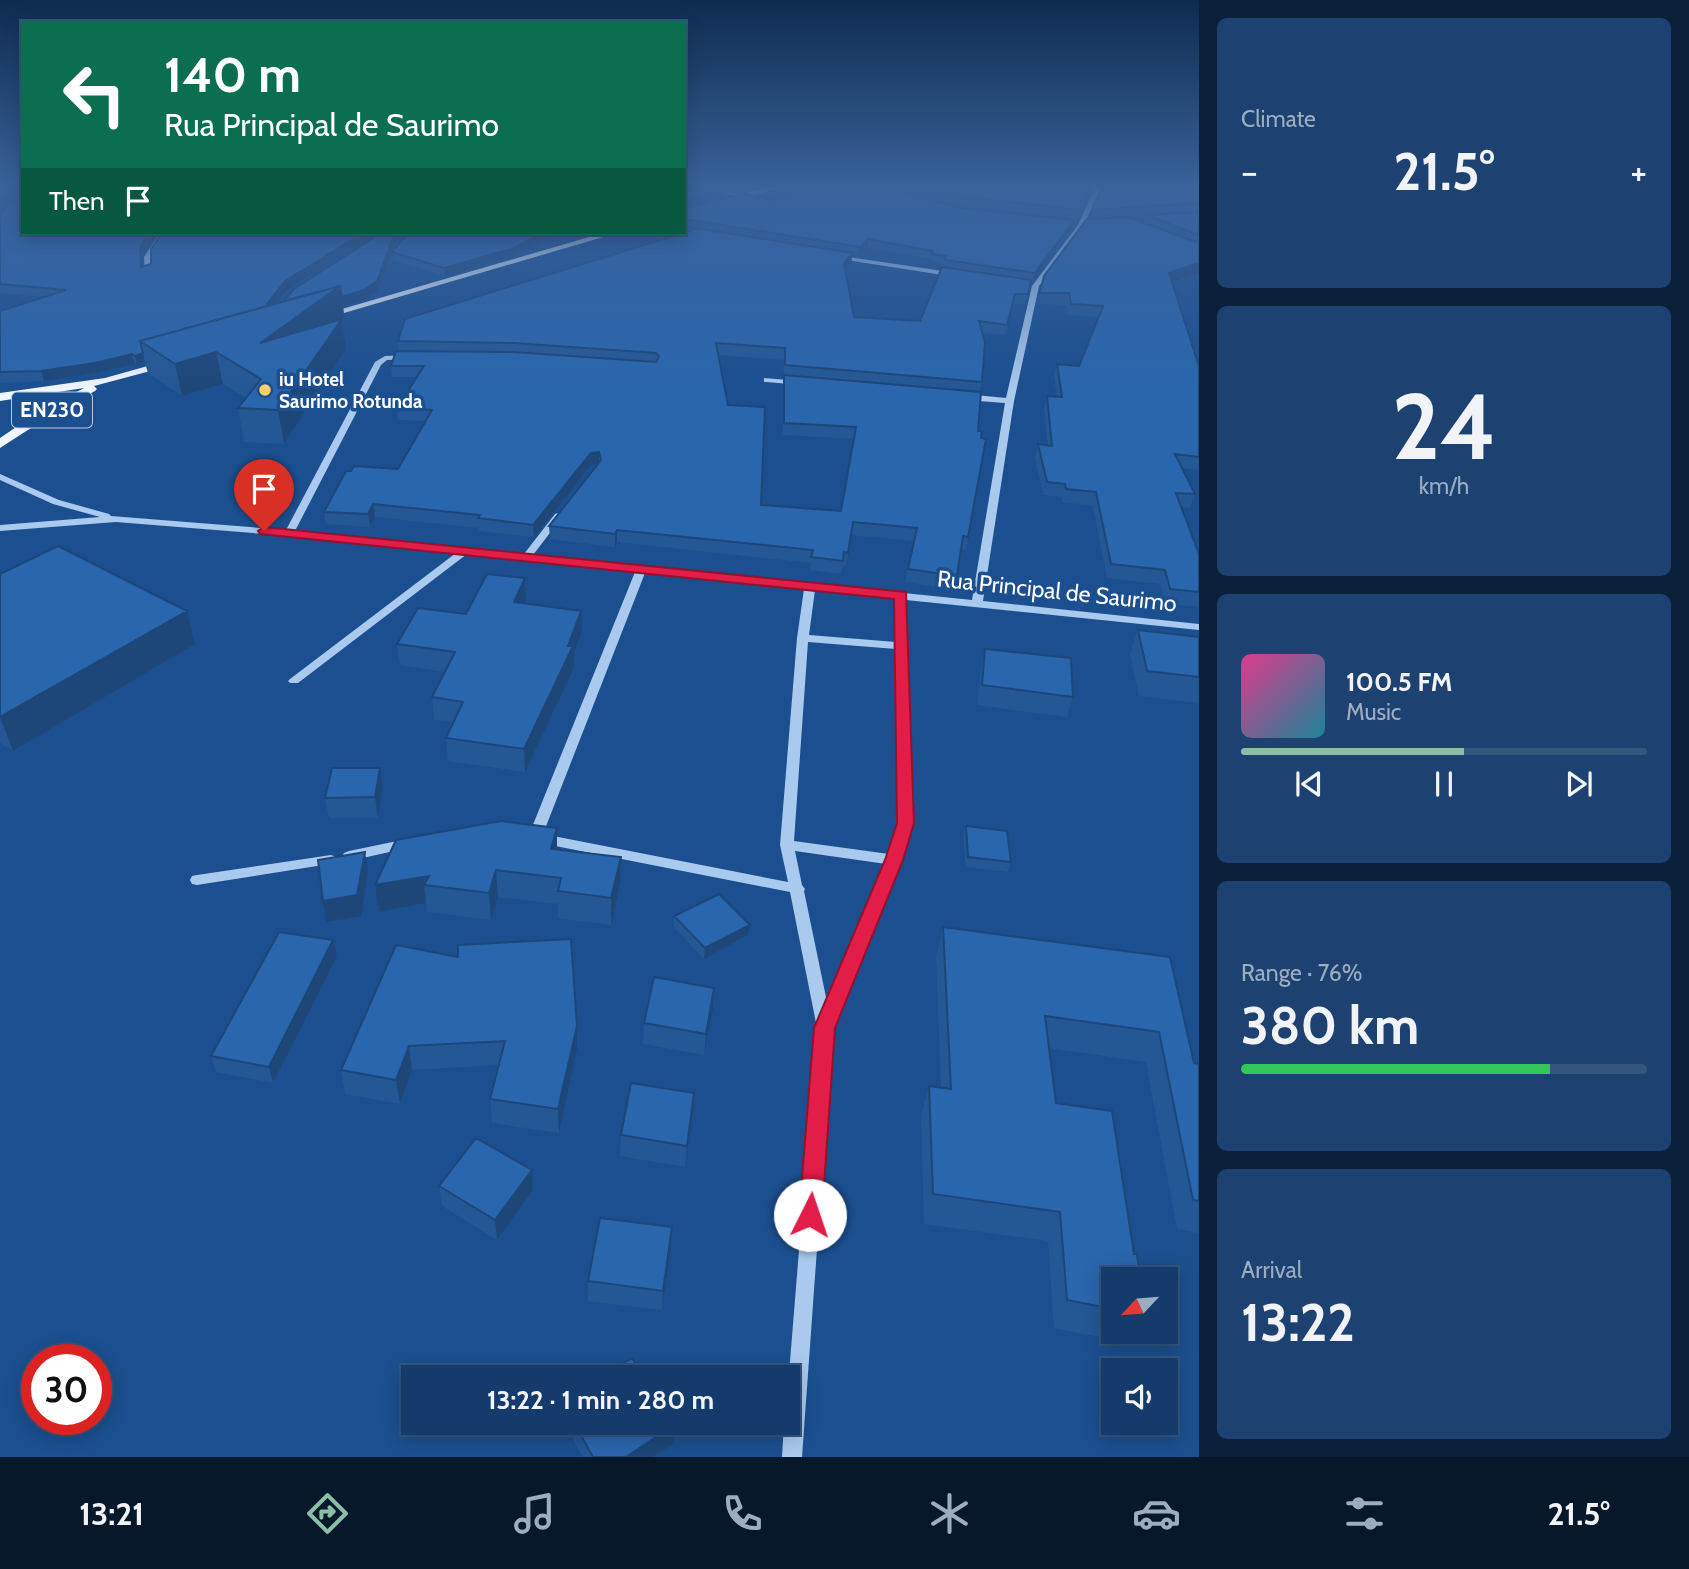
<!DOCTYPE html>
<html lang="en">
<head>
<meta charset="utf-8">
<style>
	body { margin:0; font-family:Cabin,sans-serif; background:#1d4271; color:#f1f3f6; height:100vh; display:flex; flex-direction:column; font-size:26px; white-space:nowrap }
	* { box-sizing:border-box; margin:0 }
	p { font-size:23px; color:#9dadc1 }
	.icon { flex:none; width:38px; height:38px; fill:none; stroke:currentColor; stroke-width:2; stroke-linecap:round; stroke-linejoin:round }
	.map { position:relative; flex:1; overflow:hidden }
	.details { display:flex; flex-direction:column; gap:18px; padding:18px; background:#0b203b; width:490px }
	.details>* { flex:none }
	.banner { position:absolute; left:21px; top:21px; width:665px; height:214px; border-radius:0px; box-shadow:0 4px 18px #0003,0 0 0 2px #33557e; background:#0b6e4f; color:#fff; overflow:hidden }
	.needle { width:46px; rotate:244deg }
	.fabs { position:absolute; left:1101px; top:1267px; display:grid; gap:14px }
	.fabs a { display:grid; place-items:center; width:77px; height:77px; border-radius:0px; background:#143b6b; box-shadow:0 4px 18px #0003,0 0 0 2px #33557e; font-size:35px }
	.speed { position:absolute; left:21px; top:1344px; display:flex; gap:14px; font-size:35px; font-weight:700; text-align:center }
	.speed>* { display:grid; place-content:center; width:91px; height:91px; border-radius:50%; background:#143b6b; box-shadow:0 4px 18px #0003,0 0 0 2px #33557e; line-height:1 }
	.speed .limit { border:10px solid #d22; background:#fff; color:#111 }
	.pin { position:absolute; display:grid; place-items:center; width:60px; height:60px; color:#fff; margin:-72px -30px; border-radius:50% 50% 50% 0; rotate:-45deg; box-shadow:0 0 7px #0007 }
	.pin .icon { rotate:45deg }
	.me { position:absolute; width:77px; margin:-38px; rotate:4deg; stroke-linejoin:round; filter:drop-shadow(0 0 5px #0008) }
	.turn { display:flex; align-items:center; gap:24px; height:147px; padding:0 28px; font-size:32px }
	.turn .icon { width:91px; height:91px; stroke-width:2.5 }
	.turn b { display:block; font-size:49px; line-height:60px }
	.then { display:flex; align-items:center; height:66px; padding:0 28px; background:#0003; gap:14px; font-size:26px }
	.big { font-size:52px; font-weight:800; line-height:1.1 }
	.details .card { flex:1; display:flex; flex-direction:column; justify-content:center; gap:10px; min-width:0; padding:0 24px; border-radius:10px; background:#1d4271 }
	.details .dial { align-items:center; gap:0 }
	.dial b { font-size:91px; line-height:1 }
	.song { display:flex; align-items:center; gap:21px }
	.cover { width:84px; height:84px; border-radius:10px; background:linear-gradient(135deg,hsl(330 70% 55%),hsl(190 70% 35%)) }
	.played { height:7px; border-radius:4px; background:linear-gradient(90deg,#8abfa5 55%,#33557e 55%) }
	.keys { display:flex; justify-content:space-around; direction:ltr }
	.heat { display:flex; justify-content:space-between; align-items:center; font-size:38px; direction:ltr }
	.charge { height:10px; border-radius:5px; background:linear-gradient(90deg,#34c759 76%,#33557e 0) }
	.trip { position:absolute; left:401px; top:1365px; width:399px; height:70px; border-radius:0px; background:#143b6b; box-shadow:0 4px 18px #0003,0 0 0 2px #33557e; font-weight:800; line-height:70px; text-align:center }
	.dock { display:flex; height:112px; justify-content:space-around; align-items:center; background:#08182b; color:#9dadc1 }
	.dock .icon { width:49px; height:49px }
	.dock .on { color:#8abfa5 }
	.dock b { font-size:32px; color:#f1f3f6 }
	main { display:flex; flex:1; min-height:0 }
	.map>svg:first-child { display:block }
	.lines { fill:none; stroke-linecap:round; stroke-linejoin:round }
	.minor { fill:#a9c9ee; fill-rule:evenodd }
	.major { fill:#f0f6ff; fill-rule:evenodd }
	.wall { fill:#245895; fill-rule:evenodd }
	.shaded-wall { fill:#1d4779 }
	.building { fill:#2a66ad; stroke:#1d4779; stroke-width:2 }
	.route { fill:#e11d48; stroke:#92132f; stroke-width:2 }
	.poi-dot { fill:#ffd166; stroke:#1b4f8f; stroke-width:2.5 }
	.labels { text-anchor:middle; stroke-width:7; stroke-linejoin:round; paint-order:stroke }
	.far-poi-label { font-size:19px; font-weight:bold; fill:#fff; stroke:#1b4f8f; text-anchor:start }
	.shield { fill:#1b4f8f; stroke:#bbcadd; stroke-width:2 }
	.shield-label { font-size:21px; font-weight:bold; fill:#fff }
	.street-label { font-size:23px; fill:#fff; stroke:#1b4f8f }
</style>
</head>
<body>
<main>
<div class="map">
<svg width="1199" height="1457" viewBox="0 0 1199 1457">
	<rect width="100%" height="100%" fill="#1b4f8f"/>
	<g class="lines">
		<!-- minor -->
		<path class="minor" d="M 701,185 L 710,185 L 743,196 L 738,197 Z
			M 1096,185 L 1102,185 L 1084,225 L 1039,286 L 1014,401 L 983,601 L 1199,624 L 1199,630 L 906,600 L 912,823 L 901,860 L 833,1027 L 802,1457 L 782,1457 L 784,1423 L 788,1423 L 788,1386 L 817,1028 L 790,892 L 535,842 L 530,840 L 528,837 L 635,572 L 467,554 L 298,683 L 290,683 L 288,681 L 290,679 L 456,553 L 289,536 L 116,522 L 0,531 L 0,525 L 100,517 L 53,504 L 0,480 L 0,474 L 59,500 L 109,514 L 111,516 L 286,530 L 375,362 L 385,356 L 407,355 L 410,355 L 410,359 L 387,360 L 381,365 L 295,531 L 524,554 L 555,514 L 558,513 L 563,516 L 533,555 L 972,600 L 1005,403 L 965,400 L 961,397 L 965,394 L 1006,398 L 1032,286 L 1078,225 ZM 645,573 L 804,589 L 797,638 L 780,845 L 788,882 L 543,834 ZM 815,590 L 896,599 L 896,642 L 809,635 ZM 808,642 L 896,649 L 898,823 L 889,854 L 794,841 ZM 795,851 L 886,864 L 827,1002 L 804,891 L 805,889 L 802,885 Z
			M 160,233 L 166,233 L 150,257 L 150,273 L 145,274 L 144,257 Z
			M 835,255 L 956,273 L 959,275 L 956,277 L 833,258 L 832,257 Z
			M 764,378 L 800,381 L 804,383 L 800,385 L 767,382 L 764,382 Z
			M 407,839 L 412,841 L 414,844 L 412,847 L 349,861 L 344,859 L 342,856 L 344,853 L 349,851 Z
			M 331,855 L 336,857 L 338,860 L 336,863 L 197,885 L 192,884 L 190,880 L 192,876 L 197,875 Z"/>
		<!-- major -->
		<path class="major" d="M 776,185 L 790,185 L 684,215 L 684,209 Z
			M 603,233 L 617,233 L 327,318 L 318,316 Z
			M 169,360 L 173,361 L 173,365 L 94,386 L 97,389 L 95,391 L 48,417 L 0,448 L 0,438 L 40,411 L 84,388 L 0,401 L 0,393 L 105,378 Z"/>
	</g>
	<!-- wall -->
	<path class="wall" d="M 873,185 L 1093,185 L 1077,220 L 960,206 Z
		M 1199,185 L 1199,273 L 1172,282 L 1199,366 L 1199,470 L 1182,468 L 1195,494 L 1190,508 L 1181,507 L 1199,554 L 1199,607 L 1165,603 L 1160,584 L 1107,578 L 1093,506 L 1062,502 L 1062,497 L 1043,495 L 1035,457 L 1038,444 L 1048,445 L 1044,408 L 1047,396 L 1057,397 L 1054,376 L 1057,364 L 1079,366 L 1098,317 L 1068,315 L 1066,305 L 1038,304 L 1044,276 L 1089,219 L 1092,210 ZM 1131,217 L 1146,217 L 1144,222 Z
		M 773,201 L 961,208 L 1074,220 L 1072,228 L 1033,281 L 1031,281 L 1025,304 L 1013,304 L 1005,335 L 982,333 L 982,382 L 980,392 L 978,431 L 981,438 L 986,439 L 966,550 L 961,549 L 954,590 L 905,582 L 914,541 L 851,535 L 846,566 L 842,566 L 841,574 L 810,570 L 811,563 L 617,542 L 615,547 L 550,539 L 549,526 L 598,465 L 591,465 L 534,537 L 479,531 L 479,528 L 375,517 L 370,527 L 326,524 L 324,512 L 398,469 L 425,421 L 398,420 L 397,408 L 417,377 L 392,377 L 391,366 L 399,351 L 398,341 L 681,234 L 677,233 L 682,233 L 682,234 L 689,231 L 689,227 L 684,227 L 684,209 ZM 867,247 L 931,259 L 931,262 L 944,264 L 920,321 L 854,317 L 845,270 L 851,263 L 852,254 L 859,255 ZM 718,355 L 784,360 L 783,435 L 854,439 L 841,511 L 761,505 L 728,405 Z
		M 0,215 L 142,256 L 143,267 L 287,290 L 276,304 L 378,290 L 366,299 L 343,306 L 344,316 L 339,319 L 342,319 L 346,349 L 284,444 L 244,442 L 238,408 L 246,398 L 223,384 L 182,396 L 148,373 L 145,363 L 137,366 L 135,364 L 97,373 L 44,381 L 0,383 L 0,311 L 43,297 L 0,293 Z
		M 392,252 L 514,256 L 445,276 L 393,260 Z
		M 0,574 L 187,611 L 195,644 L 13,751 L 0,743 Z
		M 525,578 L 526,600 L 524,604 L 582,632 L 574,653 L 574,668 L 525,772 L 448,761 L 446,738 L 453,722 L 434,720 L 432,697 L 445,672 L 400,665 L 397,644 L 466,614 Z
		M 1138,630 L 1199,637 L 1199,703 L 1139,696 L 1130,654 Z
		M 985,649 L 1073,697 L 1067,717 L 977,705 L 981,669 Z
		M 380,768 L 383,788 L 378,818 L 329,818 L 325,798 Z
		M 966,826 L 1011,862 L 1008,872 L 966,867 L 963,836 Z
		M 557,828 L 557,849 L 620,884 L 611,925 L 558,918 L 558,904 L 498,897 L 491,920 L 427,912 L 426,903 L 379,912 L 375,885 Z
		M 674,916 L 750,925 L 748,935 L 704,959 L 674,927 Z
		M 943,927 L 1170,957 L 1194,1063 L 1199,1064 L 1199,1233 L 1177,1229 L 1146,1062 L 1049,1048 L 1056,1103 L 1113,1279 L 1113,1332 L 1135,1332 L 1129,1343 L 1054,1328 L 1048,1241 L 924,1224 L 921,1116 L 929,1086 L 941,1087 L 936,957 Z
		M 333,940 L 337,956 L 273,1083 L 216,1072 L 211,1056 Z
		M 458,957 L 577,1049 L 559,1133 L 492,1123 L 490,1099 L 499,1065 L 412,1070 L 400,1104 L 345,1094 L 341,1070 Z
		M 714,988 L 713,1009 L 704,1055 L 643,1044 L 644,1023 Z
		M 693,1114 L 685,1167 L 620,1156 L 621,1135 Z
		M 439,1186 L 533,1190 L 497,1240 L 442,1206 Z
		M 672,1227 L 671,1248 L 662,1310 L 588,1301 L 588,1281 Z
		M 564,1423 L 673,1423 L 673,1444 L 653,1457 L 583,1457 Z"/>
	<!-- shaded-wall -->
	<path class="shaded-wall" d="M 13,185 L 22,185 L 0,212 L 0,201 Z
		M 1091,185 L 1093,185 L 1077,220 L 1080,210 Z
		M 726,188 L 725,196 L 684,206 L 684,199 Z
		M 1074,220 L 1072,228 L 1033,281 L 1035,273 Z
		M 149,233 L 157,233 L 142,256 L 143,276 L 141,267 L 140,247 Z
		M 363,233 L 378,233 L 287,290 L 269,313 L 267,304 L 285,281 Z
		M 395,233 L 399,233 L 378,290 L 366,299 L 343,306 L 344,316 L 265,375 L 260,343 Z
		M 542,233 L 556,233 L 514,256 L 445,276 L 444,268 Z
		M 868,239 L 867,247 L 859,255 L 860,247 Z
		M 853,253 L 851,263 L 842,273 L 844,263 Z
		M 1199,263 L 1199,273 L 1166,284 L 1169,273 Z
		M 342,319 L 346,349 L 284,444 L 278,410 Z
		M 216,352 L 223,384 L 182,396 L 175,364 Z
		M 143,353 L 145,363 L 137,366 L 135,356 Z
		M 132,354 L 135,364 L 97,373 L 44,381 L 41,371 Z
		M 599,452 L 599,464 L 591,465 L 534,537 L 533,525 L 591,453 Z
		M 373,504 L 375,517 L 370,527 L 368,514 Z
		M 617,530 L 617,542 L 615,547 L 615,534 Z
		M 525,578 L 526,600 L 515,624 L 514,602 Z
		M 187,611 L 195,644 L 13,751 L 0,717 Z
		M 581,611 L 582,632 L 574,653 L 574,668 L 525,772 L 524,749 Z
		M 380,768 L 383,788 L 378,818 L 375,797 Z
		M 557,828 L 557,854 L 551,849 Z
		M 365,852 L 368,872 L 361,916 L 327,922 L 323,901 Z
		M 621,857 L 620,884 L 611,925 L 611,898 Z
		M 496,870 L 498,897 L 491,920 L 489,893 Z
		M 429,876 L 424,885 L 426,903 L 379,912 L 375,885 Z
		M 750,925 L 748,935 L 704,959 L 705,948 Z
		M 333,940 L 337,956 L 273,1083 L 269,1067 Z
		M 714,988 L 713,1009 L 704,1055 L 706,1034 Z
		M 577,1026 L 577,1049 L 559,1133 L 558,1109 Z
		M 409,1046 L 412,1070 L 400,1104 L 396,1080 Z
		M 694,1093 L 693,1114 L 685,1167 L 687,1146 Z
		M 532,1170 L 533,1190 L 497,1240 L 495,1220 Z
		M 672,1227 L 671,1248 L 662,1310 L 663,1291 Z
		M 674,1425 L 673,1444 L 653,1457 L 626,1457 Z"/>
	<!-- building -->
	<path class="building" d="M 0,185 L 13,185 L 0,201 Z
		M 684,185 L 714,185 L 726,188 L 684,199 Z
		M 815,185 L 871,185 L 961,208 L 1074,220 L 1035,273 L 945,260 L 946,256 L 932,254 L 933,251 L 868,239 L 860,247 L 684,219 L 684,209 L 745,193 L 773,201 Z
		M 914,185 L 1091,185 L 1080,210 L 962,196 Z
		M 1103,185 L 1199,185 L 1199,203 L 1092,210 Z
		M 23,187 L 23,233 L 149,233 L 140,247 L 141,267 L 151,264 L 151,249 L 162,233 L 363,233 L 285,281 L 267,304 L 267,306 L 140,341 L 143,353 L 135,356 L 132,354 L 95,363 L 41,371 L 0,372 L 0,311 L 66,290 L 0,284 L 0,215 Z
		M 1199,212 L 1199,235 L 1146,215 Z
		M 1128,217 L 1199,243 L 1199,263 L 1169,273 L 1199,366 L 1199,457 L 1175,454 L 1195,494 L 1176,493 L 1199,554 L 1199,592 L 1170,589 L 1165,570 L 1111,564 L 1096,492 L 1066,489 L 1065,484 L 1047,482 L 1038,444 L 1052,446 L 1047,396 L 1062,397 L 1057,364 L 1079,366 L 1103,306 L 1071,304 L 1069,293 L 1040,293 L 1044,276 L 1087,219 Z
		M 689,227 L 853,253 L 844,263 L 854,317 L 920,321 L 942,267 L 1031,280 L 1028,294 L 1015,294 L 1007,325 L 979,321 L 985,342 L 982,382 L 785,365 L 785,348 L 716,343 L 728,405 L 765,407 L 761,505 L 841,511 L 856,427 L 784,423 L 784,375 L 981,392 L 978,431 L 982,431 L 981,438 L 986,439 L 968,537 L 963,536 L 957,576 L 908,569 L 917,528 L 853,522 L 848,553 L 844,552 L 843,561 L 811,557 L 813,550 L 617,530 L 615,534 L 549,526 L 601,460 L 599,452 L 591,453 L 533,525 L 478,518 L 480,515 L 373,504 L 368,514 L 324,512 L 346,471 L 351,471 L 354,466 L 398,469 L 432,410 L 397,408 L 424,366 L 391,366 L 396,351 L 513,352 L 656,362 L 659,356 L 656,353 L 514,343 L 398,341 L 405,319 L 696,229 Z
		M 381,233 L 395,233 L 377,281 L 364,290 L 342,297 L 340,286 L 284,301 L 294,289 Z
		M 408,233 L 542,233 L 514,248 L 444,268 L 392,252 Z
		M 340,286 L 260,343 L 342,319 L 278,410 L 238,408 L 261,379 L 216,352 L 175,364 L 140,341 Z
		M 58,546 L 187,611 L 0,717 L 0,574 Z
		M 487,574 L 525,578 L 514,602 L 581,611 L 568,646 L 573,646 L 524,749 L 446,738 L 463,702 L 432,697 L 455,652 L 397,644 L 418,608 L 466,614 Z
		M 1138,630 L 1199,637 L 1199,677 L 1147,671 Z
		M 985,649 L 1071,658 L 1073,697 L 982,685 Z
		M 332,768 L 380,768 L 375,797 L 325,798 Z
		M 501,821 L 557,828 L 551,849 L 621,857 L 611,898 L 558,891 L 561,878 L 496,870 L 489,893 L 424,885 L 429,876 L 375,885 L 396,840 Z
		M 966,826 L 1007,831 L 1011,862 L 968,857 Z
		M 365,852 L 357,895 L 323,901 L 318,860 Z
		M 719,894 L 750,925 L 705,948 L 674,916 Z
		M 943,927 L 1170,957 L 1194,1063 L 1199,1064 L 1199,1201 L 1193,1200 L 1159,1032 L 1045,1016 L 1056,1103 L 1112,1111 L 1134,1254 L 1137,1254 L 1140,1279 L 1113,1279 L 1113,1309 L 1067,1300 L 1060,1212 L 933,1194 L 929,1086 L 951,1089 Z
		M 279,932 L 333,940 L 269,1067 L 211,1056 Z
		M 571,939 L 577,1026 L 558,1109 L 490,1099 L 505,1041 L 409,1046 L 396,1080 L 341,1070 L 396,945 L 458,957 L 458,945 Z
		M 654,977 L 714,988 L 706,1034 L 644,1023 Z
		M 631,1083 L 694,1093 L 687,1146 L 621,1135 Z
		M 476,1138 L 532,1170 L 495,1220 L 439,1186 Z
		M 600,1218 L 672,1227 L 663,1291 L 588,1281 Z
		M 632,1358 L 644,1377 L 601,1377 Z
		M 574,1423 L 673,1423 L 674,1425 L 626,1457 L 593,1457 Z"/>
	<!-- sky -->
	<linearGradient id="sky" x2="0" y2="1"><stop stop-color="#0f2b4f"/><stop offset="0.48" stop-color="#39639b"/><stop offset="1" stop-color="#39639b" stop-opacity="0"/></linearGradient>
	<rect width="1199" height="389" fill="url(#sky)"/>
	<!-- route -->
	<path class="route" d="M 264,527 L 906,592 L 914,823 L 903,860 L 835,1028 L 822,1215 L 819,1223 L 810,1226 L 802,1223 L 799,1215 L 814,1028 L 885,860 L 897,823 L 894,599 L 260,534 L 258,531 Z"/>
	<!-- markers -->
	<circle class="poi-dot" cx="265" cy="390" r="7"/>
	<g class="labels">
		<!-- far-poi labels -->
		<g class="far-poi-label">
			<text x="279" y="386">iu Hotel<tspan x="279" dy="22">Saurimo Rotunda</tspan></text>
		</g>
		<!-- shield labels -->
		<rect class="shield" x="12" y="392.5" width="80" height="35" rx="5"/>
		<g class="shield-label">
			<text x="52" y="417">EN230</text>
		</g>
		<!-- street labels -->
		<g class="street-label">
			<text transform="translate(1057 591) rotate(6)" y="8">Rua Principal de Saurimo</text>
		</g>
	</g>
</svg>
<div class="fabs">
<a><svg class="needle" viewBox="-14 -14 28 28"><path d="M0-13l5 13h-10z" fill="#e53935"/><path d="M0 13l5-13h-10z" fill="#9dadc1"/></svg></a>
<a><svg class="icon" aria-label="sound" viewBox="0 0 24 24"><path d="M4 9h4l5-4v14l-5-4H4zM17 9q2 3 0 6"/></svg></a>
</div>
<div class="speed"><div class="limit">30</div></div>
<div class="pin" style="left:264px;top:531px;background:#d93025"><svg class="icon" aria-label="arrive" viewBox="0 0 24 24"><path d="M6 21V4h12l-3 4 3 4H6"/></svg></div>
<svg class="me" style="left:810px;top:1215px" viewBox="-20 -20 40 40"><circle r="19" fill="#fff"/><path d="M0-13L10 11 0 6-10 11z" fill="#e11d48"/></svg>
<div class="trip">13:22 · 1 min · 280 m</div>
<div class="banner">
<div class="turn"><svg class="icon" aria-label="left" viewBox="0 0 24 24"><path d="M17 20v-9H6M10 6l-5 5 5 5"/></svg><div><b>140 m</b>Rua Principal de Saurimo</div></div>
<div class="then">Then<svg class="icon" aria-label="arrive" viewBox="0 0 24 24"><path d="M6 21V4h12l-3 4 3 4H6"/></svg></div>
</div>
</div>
<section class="details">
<div class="card"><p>Climate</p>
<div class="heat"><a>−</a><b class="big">21.5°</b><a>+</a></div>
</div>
<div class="card dial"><b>24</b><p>km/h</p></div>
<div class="card">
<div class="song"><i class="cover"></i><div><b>100.5 FM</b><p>Music</p></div></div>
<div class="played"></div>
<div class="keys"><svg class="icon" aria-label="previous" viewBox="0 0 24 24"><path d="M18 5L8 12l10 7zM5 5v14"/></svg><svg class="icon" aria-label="pause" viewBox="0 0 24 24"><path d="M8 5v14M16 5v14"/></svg><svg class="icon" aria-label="next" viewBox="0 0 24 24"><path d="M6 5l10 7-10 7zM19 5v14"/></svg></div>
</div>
<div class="card"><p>Range · 76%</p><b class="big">380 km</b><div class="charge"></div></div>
<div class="card"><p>Arrival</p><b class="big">13:22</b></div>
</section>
</main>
<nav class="dock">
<b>13:21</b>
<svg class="icon on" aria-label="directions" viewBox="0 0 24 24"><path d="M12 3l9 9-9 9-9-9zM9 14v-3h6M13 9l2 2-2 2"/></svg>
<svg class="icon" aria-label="music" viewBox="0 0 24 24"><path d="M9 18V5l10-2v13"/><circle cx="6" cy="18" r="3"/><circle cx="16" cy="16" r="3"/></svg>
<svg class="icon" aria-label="phone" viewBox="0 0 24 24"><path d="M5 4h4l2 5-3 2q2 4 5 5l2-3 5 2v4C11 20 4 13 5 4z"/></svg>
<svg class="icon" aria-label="climate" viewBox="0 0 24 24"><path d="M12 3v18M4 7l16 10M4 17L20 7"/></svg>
<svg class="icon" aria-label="car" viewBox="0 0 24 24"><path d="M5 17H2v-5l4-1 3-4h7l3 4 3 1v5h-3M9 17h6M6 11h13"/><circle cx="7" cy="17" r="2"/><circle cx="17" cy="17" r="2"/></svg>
<svg class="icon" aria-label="filters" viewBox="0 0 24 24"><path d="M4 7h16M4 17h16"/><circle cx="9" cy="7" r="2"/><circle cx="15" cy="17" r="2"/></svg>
<b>21.5°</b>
</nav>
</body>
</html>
